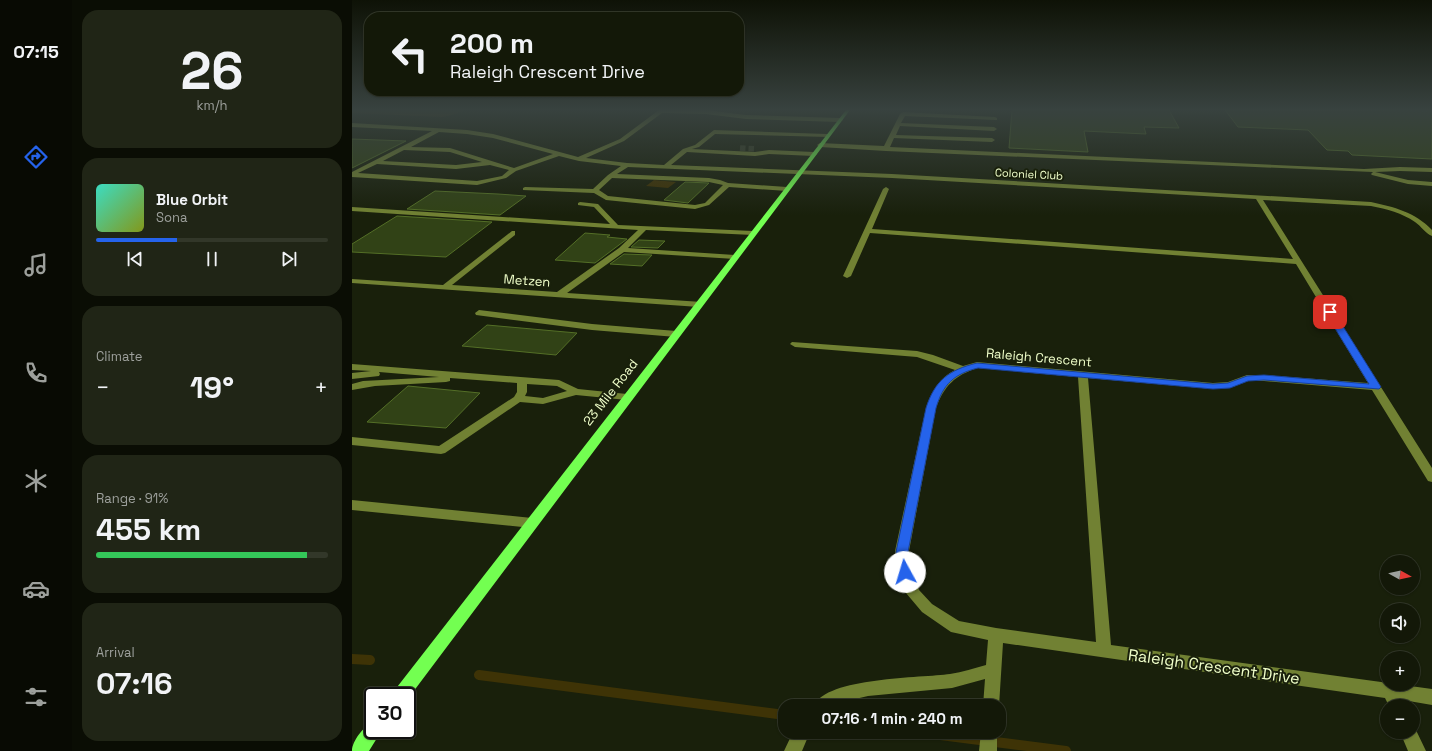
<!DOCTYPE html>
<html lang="en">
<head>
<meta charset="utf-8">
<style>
	body { margin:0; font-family:"Space Grotesk",sans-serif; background:#202516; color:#f1f3f6; height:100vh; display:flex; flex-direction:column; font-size:15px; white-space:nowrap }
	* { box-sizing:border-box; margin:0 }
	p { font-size:13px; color:#9da09c }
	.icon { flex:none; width:22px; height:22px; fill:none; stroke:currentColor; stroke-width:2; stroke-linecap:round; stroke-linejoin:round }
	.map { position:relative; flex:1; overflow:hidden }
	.panel { display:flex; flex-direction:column; gap:10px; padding:10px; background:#0a0d04; width:280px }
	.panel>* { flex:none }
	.banner { position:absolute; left:12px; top:12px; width:380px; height:84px; border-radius:16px; box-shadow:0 1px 3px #0004,0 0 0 1px #323729; background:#131808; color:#f1f3f6; overflow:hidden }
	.needle { width:26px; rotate:98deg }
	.fabs { position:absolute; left:1028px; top:555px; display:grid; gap:8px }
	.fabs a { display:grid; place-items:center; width:40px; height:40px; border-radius:50%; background:#131808; box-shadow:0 1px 3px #0004,0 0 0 1px #323729; font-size:20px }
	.speed { position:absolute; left:12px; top:687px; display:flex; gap:8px; font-size:20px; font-weight:700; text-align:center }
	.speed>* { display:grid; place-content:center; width:52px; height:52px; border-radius:50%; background:#131808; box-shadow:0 1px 3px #0004,0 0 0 1px #323729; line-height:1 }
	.speed .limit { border:2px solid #111; border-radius:6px; background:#fff; color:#111 }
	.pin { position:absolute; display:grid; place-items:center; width:34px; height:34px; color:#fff; margin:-17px; border-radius:8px; box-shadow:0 2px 6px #0006 }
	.me { position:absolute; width:44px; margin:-22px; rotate:354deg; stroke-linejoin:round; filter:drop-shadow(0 0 3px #0008) }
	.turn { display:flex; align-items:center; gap:14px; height:84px; padding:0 20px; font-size:18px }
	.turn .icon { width:52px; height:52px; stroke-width:2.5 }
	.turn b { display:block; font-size:28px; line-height:34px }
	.big { font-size:30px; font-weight:700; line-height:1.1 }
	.panel .widget { flex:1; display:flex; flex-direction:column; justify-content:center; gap:6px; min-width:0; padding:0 14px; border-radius:16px; background:#202516 }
	.panel .dial { align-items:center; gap:0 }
	.dial b { font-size:52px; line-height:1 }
	.song { display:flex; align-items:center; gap:12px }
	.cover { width:48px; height:48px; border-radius:6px; background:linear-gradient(135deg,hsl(170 70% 55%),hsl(70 70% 35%)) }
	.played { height:4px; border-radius:2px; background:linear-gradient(90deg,#2563eb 35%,#323729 35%) }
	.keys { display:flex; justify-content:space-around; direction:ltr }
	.heat { display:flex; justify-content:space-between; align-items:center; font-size:22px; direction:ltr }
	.charge { height:6px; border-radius:3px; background:linear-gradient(90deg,#34c759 91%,#323729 0) }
	.trip { position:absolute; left:426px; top:699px; width:228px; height:40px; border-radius:16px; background:#131808; box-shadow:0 1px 3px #0004,0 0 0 1px #323729; font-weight:700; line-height:40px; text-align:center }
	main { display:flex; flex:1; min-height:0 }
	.tabs { display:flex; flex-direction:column; width:72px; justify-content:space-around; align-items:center; background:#080a03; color:#9da09c }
	.tabs .icon { width:28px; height:28px }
	.tabs .current { color:#2563eb }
	.tabs b { font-size:18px; color:#f1f3f6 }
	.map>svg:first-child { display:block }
	.water { fill:#3e3306 }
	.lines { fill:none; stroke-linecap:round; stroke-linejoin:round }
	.stream { stroke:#3e3306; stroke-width:10 }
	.building { fill:#314216; stroke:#546f27 }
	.minor-tunnel { stroke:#394128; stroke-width:5.5; stroke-dasharray:5.5 3; stroke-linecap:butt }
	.minor { fill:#718133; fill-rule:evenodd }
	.major { fill:#73ff51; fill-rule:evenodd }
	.route { fill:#2563eb; stroke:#184099 }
	.labels { text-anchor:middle; stroke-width:4; stroke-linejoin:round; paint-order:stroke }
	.far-street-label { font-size:11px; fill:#f0ffca; stroke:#19200b }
	.street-label { font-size:13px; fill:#f0ffca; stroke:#19200b }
	.near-street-label { font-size:16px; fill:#f0ffca; stroke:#19200b }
</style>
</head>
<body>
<main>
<nav class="tabs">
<b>07:15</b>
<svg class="icon current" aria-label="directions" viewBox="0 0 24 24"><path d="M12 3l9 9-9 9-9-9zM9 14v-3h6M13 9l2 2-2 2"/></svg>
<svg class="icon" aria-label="music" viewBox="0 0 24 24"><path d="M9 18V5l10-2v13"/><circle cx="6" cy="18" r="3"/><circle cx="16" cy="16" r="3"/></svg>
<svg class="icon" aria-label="phone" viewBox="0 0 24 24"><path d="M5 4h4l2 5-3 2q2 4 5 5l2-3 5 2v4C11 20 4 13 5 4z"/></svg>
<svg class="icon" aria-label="climate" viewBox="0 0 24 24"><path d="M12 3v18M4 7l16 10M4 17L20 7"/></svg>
<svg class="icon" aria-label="car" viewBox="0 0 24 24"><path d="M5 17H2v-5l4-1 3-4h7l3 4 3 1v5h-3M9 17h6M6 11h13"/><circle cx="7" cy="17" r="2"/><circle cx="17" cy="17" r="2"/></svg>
<svg class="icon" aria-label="filters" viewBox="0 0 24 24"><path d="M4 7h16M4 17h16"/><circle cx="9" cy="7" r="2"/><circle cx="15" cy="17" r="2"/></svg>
</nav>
<section class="panel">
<div class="widget dial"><b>26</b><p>km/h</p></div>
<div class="widget">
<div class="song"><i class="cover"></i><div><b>Blue Orbit</b><p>Sona</p></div></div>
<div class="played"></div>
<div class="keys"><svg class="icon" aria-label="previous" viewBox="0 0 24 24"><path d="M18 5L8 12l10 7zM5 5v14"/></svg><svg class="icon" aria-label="pause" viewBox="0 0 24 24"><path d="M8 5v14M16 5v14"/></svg><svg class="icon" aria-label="next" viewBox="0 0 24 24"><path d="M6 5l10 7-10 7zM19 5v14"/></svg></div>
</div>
<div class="widget"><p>Climate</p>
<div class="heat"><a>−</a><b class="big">19°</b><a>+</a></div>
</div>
<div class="widget"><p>Range · 91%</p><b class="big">455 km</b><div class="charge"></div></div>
<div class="widget"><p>Arrival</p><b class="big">07:16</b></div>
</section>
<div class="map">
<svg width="1080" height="751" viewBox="0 0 1080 751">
	<rect width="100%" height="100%" fill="#19200b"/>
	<!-- water -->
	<path class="water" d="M 0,110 L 113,110 L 103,114 L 91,117 L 0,113 Z
		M 302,180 L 324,182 L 316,188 L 294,186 Z"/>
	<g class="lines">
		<!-- stream -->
		<path class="stream" d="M 0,659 L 18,660
			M 127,675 L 433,715
			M 565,732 L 714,751"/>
	</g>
	<!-- building -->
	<path class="building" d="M 660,110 L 817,110 L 827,128 L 792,127 L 794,134 L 732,131 L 736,152 L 657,148 Z
		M 873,110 L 1080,111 L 1080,159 L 1000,155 L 996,151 L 975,150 L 956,130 L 886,127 Z
		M 0,139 L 54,141 L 0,168 Z
		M 333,182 L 357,183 L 336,203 L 312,200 Z
		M 83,191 L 146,194 L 174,196 L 148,215 L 55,209 Z
		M 45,216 L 140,222 L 94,257 L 0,252 L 0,244 Z
		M 233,233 L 258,235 L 255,237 L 275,239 L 243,263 L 203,260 Z
		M 287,240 L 313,241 L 306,248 L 279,247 Z
		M 272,254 L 300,255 L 290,266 L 258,264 Z
		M 135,325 L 225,333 L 204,355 L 110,346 Z
		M 56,386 L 128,393 L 94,428 L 15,422 Z"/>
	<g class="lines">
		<!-- minor-tunnel -->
		<path class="minor-tunnel" d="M 388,148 L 405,149"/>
		<!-- minor -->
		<path class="minor" d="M 307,110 L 354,110 L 394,115 L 488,118 L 491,120 L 488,122 L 394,119 L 354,114 L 310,113 L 272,141 L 234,158 L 275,163 L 312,165 L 331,149 L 343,145 L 362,130 L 475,134 L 477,135 L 477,137 L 363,134 L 347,147 L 340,149 L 403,152 L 417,150 L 462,152 L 465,154 L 462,156 L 417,154 L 403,156 L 335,152 L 319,165 L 540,174 L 1019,202 C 1042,207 1063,212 1080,230 L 1080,236 C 1074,234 1069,226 1063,222 C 1050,213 1035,209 1019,206 L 911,200 L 1080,468 L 1080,482 L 1076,481 L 1020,390 L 912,381 L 896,381 L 878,388 L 861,389 L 736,378 L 759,645 L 1080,689 L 1080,705 L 1051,700 L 1053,706 L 1037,706 L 1033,698 L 651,643 L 647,706 L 631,706 L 633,679 L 600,688 L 516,696 L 499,700 L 485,706 L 462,706 C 474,677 570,678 598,674 C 611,672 622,668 634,665 L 636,640 L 599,632 L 570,612 L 554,593 L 546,572 L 543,551 L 574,408 C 580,392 587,378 603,370 L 565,357 L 443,347 L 438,344 L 440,342 L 565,351 L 581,355 L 611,366 L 625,362 L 861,383 L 876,382 L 895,375 L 912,375 L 1016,383 L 944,264 L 518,233 L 499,276 L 495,278 L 491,276 L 531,189 L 534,187 L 537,189 L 520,229 L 941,259 L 904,199 L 540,178 L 276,167 L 265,174 L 357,178 L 368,180 L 376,183 L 435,187 L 438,189 L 435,191 L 377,187 L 357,205 L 343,209 L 254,200 L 242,193 L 171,190 L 171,188 L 173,187 L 241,189 L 256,175 L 269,166 L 227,161 L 207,156 L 164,171 L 154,178 L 125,185 L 0,177 L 0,172 L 80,131 L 0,127 L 0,123 L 115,130 L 141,134 L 226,157 L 268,139 ZM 87,132 L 115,134 L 141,138 L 201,154 L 162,168 L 98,148 L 59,147 ZM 52,150 L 98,152 L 130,162 L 104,165 L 31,161 ZM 25,164 L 104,169 L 138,165 L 157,170 L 150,176 L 125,181 L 6,173 ZM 260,178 L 357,182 L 371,185 L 353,203 L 343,205 L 256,196 L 247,190 ZM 626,368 L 726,377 L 744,642 L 644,628 L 607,621 L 580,604 L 567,590 L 560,572 L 557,551 L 584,408 C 592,386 603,375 626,368 Z
			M 551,112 L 643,117 L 645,118 L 645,120 L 553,116 L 549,123 L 642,127 L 645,129 L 642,131 L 548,126 L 544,135 L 640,138 L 643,140 L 640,142 L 542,138 L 538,147 L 1012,169 L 1048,167 L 1080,168 L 1080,172 L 1048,171 L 1023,172 L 1056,180 L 1080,182 L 1080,186 L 1056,184 L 1020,175 L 1019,174 L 1021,172 L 534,151 L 468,147 L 465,145 L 468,143 L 532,146 L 548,114 Z
			M 228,202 L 246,204 L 266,225 L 401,231 L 405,233 L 401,235 L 294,230 L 276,248 L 383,255 L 387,257 L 383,259 L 272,252 L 215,293 L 350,302 L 351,304 L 350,306 L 347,307 L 0,283 L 0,279 L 91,285 L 160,231 L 163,231 L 163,235 L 100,285 L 205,292 L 267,248 L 286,230 L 0,211 L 0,207 L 258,224 L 242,207 L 226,205 L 226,203 Z
			M 127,310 L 240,324 L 324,331 L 329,334 L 324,337 L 240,330 L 124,315 L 123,313 Z
			M 0,364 L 207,380 L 226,389 L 275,394 L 280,397 L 275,400 L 224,395 L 191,404 L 168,402 L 93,453 L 89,454 L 0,445 L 0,437 L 87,446 L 162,397 L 165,392 L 165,383 L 98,378 L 98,381 L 94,382 L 23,386 L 0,390 L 0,384 L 11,381 L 87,377 L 27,372 L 28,374 L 27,376 L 0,379 L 0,373 L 19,371 L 0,370 ZM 175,384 L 205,386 L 215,391 L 191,398 L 173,396 L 175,392 Z
			M 0,500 L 180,518 L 185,520 L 186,523 L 185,526 L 180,528 L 0,510 Z
			M 1061,726 L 1062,726 L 1074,751 L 1056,751 L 1048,732 L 1061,732 Z
			M 441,732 L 458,732 L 450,751 L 432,751 Z
			M 629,732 L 645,732 L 645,751 L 627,751 Z"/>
		<!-- major -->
		<path class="major" d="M 494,110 L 498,110 L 55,700 L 55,696 L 40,696 L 42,691 Z
			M 21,722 L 21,730 L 30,730 L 17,751 L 0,751 C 0,741 12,726 21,722 Z"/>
	</g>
	<!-- sky -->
	<linearGradient id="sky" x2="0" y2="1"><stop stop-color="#0e1206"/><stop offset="0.51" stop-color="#38423f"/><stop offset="1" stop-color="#38423f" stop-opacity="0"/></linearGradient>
	<rect width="1080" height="215" fill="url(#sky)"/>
	<!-- route -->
	<path class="route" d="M 978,309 L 982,312 L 1029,387 L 1027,389 L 912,380 L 896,381 L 878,388 L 861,389 L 626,368 C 602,374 591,384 584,408 L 556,552 L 559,572 L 557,576 L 553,577 L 548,576 L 546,572 L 544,552 L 574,408 C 583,380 597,370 625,363 L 861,384 L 876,383 L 895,376 L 912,375 L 1017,384 L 973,312 Z"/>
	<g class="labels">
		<!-- far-street labels -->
		<g class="far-street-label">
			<text transform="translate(677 174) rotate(3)" y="4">Coloniel Club</text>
		</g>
		<!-- street labels -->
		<g class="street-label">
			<text transform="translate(175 280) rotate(4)" y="5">Metzen</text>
			<text transform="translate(687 357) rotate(5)" y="5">Raleigh Crescent</text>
			<text transform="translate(258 392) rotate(-52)" y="5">23 Mile Road</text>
		</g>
		<!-- near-street labels -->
		<g class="near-street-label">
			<text transform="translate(862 666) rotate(8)" y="6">Raleigh Crescent Drive</text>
		</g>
	</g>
</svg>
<div class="fabs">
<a><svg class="needle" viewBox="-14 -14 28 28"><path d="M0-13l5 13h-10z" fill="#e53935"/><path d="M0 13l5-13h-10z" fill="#9da09c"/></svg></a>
<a><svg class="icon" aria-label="sound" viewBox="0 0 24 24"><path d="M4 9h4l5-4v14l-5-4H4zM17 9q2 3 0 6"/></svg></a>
<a>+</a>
<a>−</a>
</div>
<div class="speed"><div class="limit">30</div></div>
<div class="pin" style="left:978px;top:312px;background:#d93025"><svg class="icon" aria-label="arrive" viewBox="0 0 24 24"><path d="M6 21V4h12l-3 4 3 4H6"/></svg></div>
<svg class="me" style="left:553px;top:572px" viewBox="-20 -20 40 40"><circle r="19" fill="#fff"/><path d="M0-13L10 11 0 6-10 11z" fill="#2563eb"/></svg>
<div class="trip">07:16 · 1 min · 240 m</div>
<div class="banner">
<div class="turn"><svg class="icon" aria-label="left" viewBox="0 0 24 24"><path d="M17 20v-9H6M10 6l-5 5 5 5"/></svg><div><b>200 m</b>Raleigh Crescent Drive</div></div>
</div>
</div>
</main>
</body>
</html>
